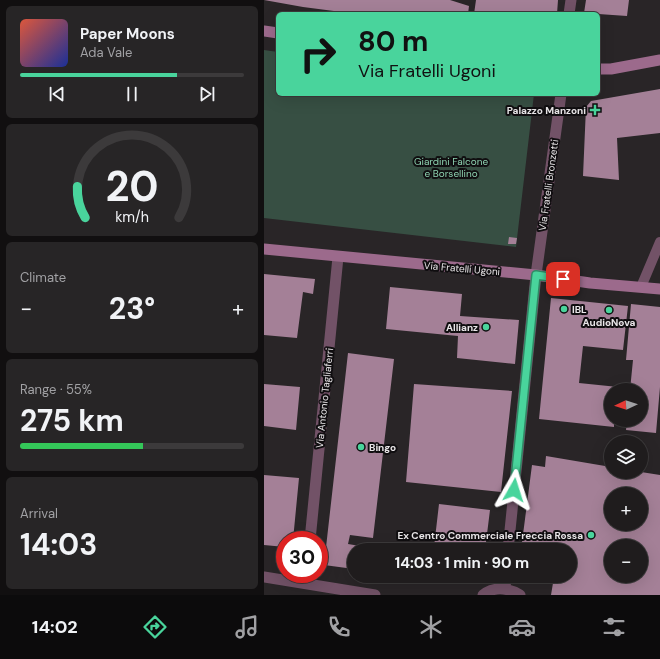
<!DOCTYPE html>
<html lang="en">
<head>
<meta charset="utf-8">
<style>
	body { margin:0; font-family:"DM Sans",sans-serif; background:#272526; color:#f1f3f6; height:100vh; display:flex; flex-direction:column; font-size:15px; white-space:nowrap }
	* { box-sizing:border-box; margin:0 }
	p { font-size:13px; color:#a1a1a4 }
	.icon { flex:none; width:22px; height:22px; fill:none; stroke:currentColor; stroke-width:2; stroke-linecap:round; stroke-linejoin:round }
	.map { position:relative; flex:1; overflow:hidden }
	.drawer { display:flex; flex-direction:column; gap:6px; padding:6px; background:#110f10; width:264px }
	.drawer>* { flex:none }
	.guide { position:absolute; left:12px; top:12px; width:324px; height:84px; border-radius:6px; box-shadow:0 4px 16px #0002,0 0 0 1px #3c3a3b; background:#49d49c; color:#111; overflow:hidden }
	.needle { width:26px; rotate:266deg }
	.buttons { position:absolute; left:340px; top:383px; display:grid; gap:8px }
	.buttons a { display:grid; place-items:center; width:44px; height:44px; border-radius:50%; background:#1f1c1d; box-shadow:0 4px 16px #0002,0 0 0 1px #3c3a3b; font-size:20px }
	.speed { position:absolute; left:12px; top:531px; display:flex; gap:8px; font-size:20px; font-weight:700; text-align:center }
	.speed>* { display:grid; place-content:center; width:52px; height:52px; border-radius:50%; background:#1f1c1d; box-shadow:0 4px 16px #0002,0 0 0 1px #3c3a3b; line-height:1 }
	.speed .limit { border:6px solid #d22; background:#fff; color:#111 }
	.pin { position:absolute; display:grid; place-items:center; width:34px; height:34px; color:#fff; margin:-17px; border-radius:8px; box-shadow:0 2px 6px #0006 }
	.me { position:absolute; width:44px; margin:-22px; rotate:6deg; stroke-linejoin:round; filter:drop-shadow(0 0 3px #0008) }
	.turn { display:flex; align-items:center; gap:14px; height:84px; padding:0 16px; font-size:18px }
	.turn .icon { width:52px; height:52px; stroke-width:2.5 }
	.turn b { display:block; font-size:28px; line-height:34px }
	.big { font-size:30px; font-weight:700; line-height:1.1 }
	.drawer .widget { flex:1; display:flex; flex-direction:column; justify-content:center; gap:6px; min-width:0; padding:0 14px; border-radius:6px; background:#272526 }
	.drawer .dial { align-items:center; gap:0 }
	.dial svg { height:104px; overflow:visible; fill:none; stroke:#3c3a3b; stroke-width:7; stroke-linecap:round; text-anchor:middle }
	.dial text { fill:#f1f3f6; stroke:none }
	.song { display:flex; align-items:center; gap:12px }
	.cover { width:48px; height:48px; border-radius:6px; background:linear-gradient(135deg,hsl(10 70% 55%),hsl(230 70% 35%)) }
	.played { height:4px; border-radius:2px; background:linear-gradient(90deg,#49d49c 70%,#3c3a3b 70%) }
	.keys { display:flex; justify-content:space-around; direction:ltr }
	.heat { display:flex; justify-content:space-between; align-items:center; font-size:22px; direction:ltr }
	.charge { height:6px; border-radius:3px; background:linear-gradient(90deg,#34c759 55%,#3c3a3b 0) }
	.trip { position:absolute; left:83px; top:543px; width:230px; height:40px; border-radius:20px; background:#1f1c1d; box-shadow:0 4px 16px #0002,0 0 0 1px #3c3a3b; font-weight:700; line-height:40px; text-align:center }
	.tabs { display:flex; height:64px; justify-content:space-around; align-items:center; background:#0c0b0c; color:#a1a1a4 }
	.tabs .icon { width:28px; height:28px }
	.tabs .selected { color:#49d49c }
	.tabs b { font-size:18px; color:#f1f3f6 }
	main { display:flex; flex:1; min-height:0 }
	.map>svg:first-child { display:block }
	.green { fill:#374f43 }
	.building { fill:#a48097; fill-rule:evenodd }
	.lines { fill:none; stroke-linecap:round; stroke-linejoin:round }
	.service { stroke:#725267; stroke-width:10 }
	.minor { stroke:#725267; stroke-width:11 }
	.secondary { stroke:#9c6a8c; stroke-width:11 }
	.route-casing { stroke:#2f8a65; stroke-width:10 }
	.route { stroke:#49d49c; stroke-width:7 }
	.poi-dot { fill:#49d49c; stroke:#100e10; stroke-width:1.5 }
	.labels { text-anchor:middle; stroke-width:4; stroke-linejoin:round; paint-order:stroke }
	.poi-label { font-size:10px; font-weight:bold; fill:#e9e6e8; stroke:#100e10; text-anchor:end }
	.park-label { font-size:10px; fill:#8ed3b1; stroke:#100e10 }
	.street-label { font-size:10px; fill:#e9e6e8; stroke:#100e10 }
</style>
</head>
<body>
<main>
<section class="drawer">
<div class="widget">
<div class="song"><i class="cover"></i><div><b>Paper Moons</b><p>Ada Vale</p></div></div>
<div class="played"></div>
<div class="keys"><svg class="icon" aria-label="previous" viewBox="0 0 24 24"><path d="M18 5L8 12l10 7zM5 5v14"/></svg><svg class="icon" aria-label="pause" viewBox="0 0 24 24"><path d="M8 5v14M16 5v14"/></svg><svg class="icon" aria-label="next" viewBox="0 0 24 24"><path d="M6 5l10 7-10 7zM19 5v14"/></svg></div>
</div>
<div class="widget dial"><svg viewBox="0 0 100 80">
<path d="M14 69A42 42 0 1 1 86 69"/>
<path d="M14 69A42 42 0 0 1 8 45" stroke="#49d49c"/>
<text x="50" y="56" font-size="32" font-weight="700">20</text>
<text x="50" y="72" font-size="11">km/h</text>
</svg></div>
<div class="widget"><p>Climate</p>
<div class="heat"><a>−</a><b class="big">23°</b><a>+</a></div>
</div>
<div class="widget"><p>Range · 55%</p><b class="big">275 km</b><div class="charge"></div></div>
<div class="widget"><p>Arrival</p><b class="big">14:03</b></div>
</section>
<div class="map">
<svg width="396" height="595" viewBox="0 0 396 595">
	<rect width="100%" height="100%" fill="#292527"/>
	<!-- green -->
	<path class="green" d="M 0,50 L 14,52 L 14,94 L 270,94 L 252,247 L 0,218 Z"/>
	<!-- building -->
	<path class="building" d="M 0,0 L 186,0 L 205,6 L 204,14 L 93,14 L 39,7 Z
		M 212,0 L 294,0 L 293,14 L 210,14 Z
		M 322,0 L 365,0 L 363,16 L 320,13 Z
		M 396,89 L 396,133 L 353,138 L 355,180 L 319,176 L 322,107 L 327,101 Z
		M 245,237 L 253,238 L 252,244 L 244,244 Z
		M 0,274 L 51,279 L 49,294 L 39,292 L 33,338 L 0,335 Z
		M 126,287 L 198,294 L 196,316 L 255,320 L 251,364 L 193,358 L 194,336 L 122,329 Z
		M 287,298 L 364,306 L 359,350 L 319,346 L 315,383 L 354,387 L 353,390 L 347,390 L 347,420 L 350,420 L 350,427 L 275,419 Z
		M 367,304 L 396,307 L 396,387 L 392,433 L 362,430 L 363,420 L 377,420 L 377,390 L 366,390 L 369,360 L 362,360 Z
		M 84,353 L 130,359 L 109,538 L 86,535 L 84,544 L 120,550 L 90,550 L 90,569 L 60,565 Z
		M 0,384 L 36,387 L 32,430 L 0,426 Z
		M 150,384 L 248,391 L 237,492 L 142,482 Z
		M 282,456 L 347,467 L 347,472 L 377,472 L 396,475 L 396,595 L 287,595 L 289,583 L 277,580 L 272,576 L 306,576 L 306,550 L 257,550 L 268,465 L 281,467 ZM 347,494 L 377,494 L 377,524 L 347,524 ZM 347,546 L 377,546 L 377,576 L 347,576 Z
		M 0,475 L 35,478 L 29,540 L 21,540 L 21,547 L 0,545 Z
		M 175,504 L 226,510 L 221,550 L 197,550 L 170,547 Z
		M 140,576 L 154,576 L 153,579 Z"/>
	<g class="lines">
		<!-- service -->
		<path class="service" d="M 377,287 L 396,242"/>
		<!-- minor -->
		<path class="minor" d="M 305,14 L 307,0
			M 46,540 L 74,257
			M 244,550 L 272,275 L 297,94
			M 0,577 L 111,595
			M 241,589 L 242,576
			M 219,595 C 230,586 244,588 256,595"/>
		<!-- secondary -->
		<path class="secondary" d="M 0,31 L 14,33
			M 334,69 L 347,69 L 396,60
			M 0,249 L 272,275 L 326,283 L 396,289"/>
	</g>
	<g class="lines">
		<defs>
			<path id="route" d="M 250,490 L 272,275 L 299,279"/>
		</defs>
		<!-- route casing -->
		<use href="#route" class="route-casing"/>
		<!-- route -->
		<use href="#route" class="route"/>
	</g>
	<!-- markers -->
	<g class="poi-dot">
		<path d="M329 104h4v4h4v4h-4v4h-4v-4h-4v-4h4z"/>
		<circle cx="300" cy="309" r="4"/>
		<circle cx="345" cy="310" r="4"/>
		<circle cx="222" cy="327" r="4"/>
		<circle cx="97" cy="447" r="4"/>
		<circle cx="327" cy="535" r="4"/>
	</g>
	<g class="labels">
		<!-- poi labels -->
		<g class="poi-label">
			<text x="322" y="114">Palazzo Manzoni</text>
			<text x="308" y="313" text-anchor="start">IBL</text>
			<text x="345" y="326" text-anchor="middle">AudioNova</text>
			<text x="214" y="331">Allianz</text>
			<text x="105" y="451" text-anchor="start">Bingo</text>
			<text x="319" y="539">Ex Centro Commerciale Freccia Rossa</text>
		</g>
		<!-- park labels -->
		<g class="park-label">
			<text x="187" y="165">Giardini Falcone<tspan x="187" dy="12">e Borsellino</tspan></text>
		</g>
		<!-- street labels -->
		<g class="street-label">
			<text transform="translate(284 185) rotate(-82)" y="4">Via Fratelli Bronzetti</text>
			<text transform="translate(198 268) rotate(5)" y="4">Via Fratelli Ugoni</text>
			<text transform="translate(60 398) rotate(-84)" y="4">Via Antonio Tagliaferri</text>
		</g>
	</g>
</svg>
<div class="buttons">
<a><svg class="needle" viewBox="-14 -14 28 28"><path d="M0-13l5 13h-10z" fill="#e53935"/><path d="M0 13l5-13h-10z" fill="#a1a1a4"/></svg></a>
<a><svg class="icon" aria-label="layers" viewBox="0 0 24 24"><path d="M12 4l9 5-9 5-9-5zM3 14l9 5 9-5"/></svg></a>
<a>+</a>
<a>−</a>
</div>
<div class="speed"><div class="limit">30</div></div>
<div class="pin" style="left:299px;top:279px;background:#d93025"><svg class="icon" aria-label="arrive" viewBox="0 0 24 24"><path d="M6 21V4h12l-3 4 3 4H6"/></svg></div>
<svg class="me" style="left:250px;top:490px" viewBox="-20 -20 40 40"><path d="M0-17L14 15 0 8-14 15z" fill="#49d49c" stroke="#fff" stroke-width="4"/></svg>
<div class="trip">14:03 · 1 min · 90 m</div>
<div class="guide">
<div class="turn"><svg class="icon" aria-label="right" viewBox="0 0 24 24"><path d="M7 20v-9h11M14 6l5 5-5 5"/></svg><div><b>80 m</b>Via Fratelli Ugoni</div></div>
</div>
</div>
</main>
<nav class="tabs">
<b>14:02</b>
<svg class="icon selected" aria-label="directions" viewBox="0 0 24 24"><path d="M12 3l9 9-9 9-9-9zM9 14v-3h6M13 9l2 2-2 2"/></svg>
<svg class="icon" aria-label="music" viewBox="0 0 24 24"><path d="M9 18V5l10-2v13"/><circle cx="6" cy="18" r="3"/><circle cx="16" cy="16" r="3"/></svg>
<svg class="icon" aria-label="phone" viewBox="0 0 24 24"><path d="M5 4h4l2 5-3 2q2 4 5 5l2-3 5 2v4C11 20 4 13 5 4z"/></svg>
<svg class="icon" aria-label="climate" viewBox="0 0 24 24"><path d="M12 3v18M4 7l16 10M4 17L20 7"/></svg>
<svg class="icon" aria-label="car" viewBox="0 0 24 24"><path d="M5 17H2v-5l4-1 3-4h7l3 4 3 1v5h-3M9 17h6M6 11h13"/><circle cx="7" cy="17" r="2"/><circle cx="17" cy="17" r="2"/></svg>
<svg class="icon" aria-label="filters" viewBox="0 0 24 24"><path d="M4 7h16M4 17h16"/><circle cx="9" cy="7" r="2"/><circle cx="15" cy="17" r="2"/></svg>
</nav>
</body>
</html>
